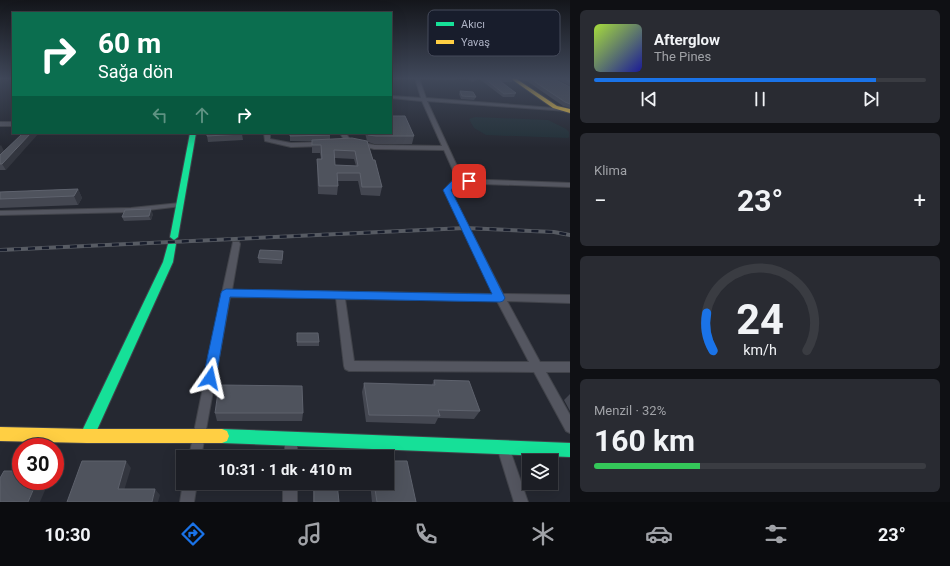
<!DOCTYPE html>
<html lang="tr">
<head>
<meta charset="utf-8">
<style>
	body { margin:0; font-family:Roboto,sans-serif; background:#292b32; color:#f1f3f6; height:100vh; display:flex; flex-direction:column; font-size:15px; white-space:nowrap }
	* { box-sizing:border-box; margin:0 }
	p { font-size:13px; color:#a0a2a7 }
	.icon { flex:none; width:22px; height:22px; fill:none; stroke:currentColor; stroke-width:2; stroke-linecap:round; stroke-linejoin:round }
	.map { position:relative; flex:1; overflow:hidden }
	.sheet { display:flex; flex-direction:column; gap:10px; padding:10px; background:#0f1014; width:380px }
	.sheet>* { flex:none }
	.guide { position:absolute; left:12px; top:12px; width:380px; height:122px; border-radius:0px; box-shadow:0 4px 16px #0002,0 0 0 1px #3a3c42; background:#0b6e4f; color:#fff; overflow:hidden }
	.controls { position:absolute; left:522px; top:454px; display:grid; gap:8px }
	.controls a { display:grid; place-items:center; width:36px; height:36px; border-radius:0px; background:#1c1e25; box-shadow:0 4px 16px #0002,0 0 0 1px #3a3c42; font-size:20px }
	.speed { position:absolute; left:12px; top:438px; display:flex; gap:8px; font-size:20px; font-weight:700; text-align:center }
	.speed>* { display:grid; place-content:center; width:52px; height:52px; border-radius:50%; background:#1c1e25; box-shadow:0 4px 16px #0002,0 0 0 1px #3a3c42; line-height:1 }
	.speed .limit { border:6px solid #d22; background:#fff; color:#111 }
	.pin { position:absolute; display:grid; place-items:center; width:34px; height:34px; color:#fff; margin:-17px; border-radius:8px; box-shadow:0 2px 6px #0006 }
	.me { position:absolute; width:44px; margin:-22px; rotate:11deg; stroke-linejoin:round; filter:drop-shadow(0 0 3px #0008) }
	.turn { display:flex; align-items:center; gap:14px; height:84px; padding:0 20px; font-size:18px }
	.turn .icon { width:52px; height:52px; stroke-width:2.5 }
	.turn b { display:block; font-size:28px; line-height:34px }
	.lanes { display:flex; align-items:center; height:38px; padding:0 20px; background:#0003; justify-content:center; gap:20px; direction:ltr }
	.lanes .off { opacity:.35 }
	.big { font-size:30px; font-weight:700; line-height:1.1 }
	.sheet .widget { flex:1; display:flex; flex-direction:column; justify-content:center; gap:6px; min-width:0; padding:0 14px; border-radius:6px; background:#292b32 }
	.sheet .dial { align-items:center; gap:0 }
	.dial svg { height:104px; overflow:visible; fill:none; stroke:#3a3c42; stroke-width:7; stroke-linecap:round; text-anchor:middle }
	.dial text { fill:#f1f3f6; stroke:none }
	.song { display:flex; align-items:center; gap:12px }
	.cover { width:48px; height:48px; border-radius:6px; background:linear-gradient(135deg,hsl(80 70% 55%),hsl(240 70% 35%)) }
	.played { height:4px; border-radius:2px; background:linear-gradient(90deg,#1a73e8 85%,#3a3c42 85%) }
	.keys { display:flex; justify-content:space-around; direction:ltr }
	.heat { display:flex; justify-content:space-between; align-items:center; font-size:22px; direction:ltr }
	.charge { height:6px; border-radius:3px; background:linear-gradient(90deg,#34c759 32%,#3a3c42 0) }
	.trip { position:absolute; left:176px; top:450px; width:218px; height:40px; border-radius:0px; background:#1c1e25; box-shadow:0 4px 16px #0002,0 0 0 1px #3a3c42; font-weight:700; line-height:40px; text-align:center }
	.tab-bar { display:flex; height:64px; justify-content:space-around; align-items:center; background:#0b0c0f; color:#a0a2a7 }
	.tab-bar .icon { width:28px; height:28px }
	.tab-bar .selected { color:#1a73e8 }
	.tab-bar b { font-size:18px; color:#f1f3f6 }
	main { display:flex; flex:1; min-height:0 }
	.map>svg:first-child { display:block }
	.green { fill:#223037 }
	.lines { fill:none; stroke-linecap:round; stroke-linejoin:round }
	.street-casing { stroke:#41434a; stroke-width:2 }
	.fast-casing { stroke:#41434a; stroke-width:2 }
	.slow-casing { stroke:#41434a; stroke-width:2 }
	.street { fill:#545660; fill-rule:evenodd }
	.fast { fill:#16e098; fill-rule:evenodd }
	.slow { fill:#ffcf43; fill-rule:evenodd }
	.rail-casing { stroke:#575b63; stroke-width:4 }
	.rail { stroke:#181d2c; stroke-width:2.5; stroke-dasharray:7; stroke-linecap:butt }
	.wall { fill:#444751; fill-rule:evenodd }
	.shaded-wall { fill:#33363f }
	.building { fill:#4f535d; stroke:#5e626d; fill-rule:evenodd }
	.route { fill:#1a73e8; stroke:#114b97 }
	.key { fill:#181d2c; stroke:#454a5a; stroke-width:1 }
	.key-label { font-size:11px; fill:#adb2c4 }
</style>
</head>
<body>
<main>
<div class="map">
<svg width="570" height="502" viewBox="0 0 570 502">
	<rect width="100%" height="100%" fill="#252831"/>
	<!-- green -->
	<path class="green" d="M 475,117 L 548,120 L 566,129 L 569,132 L 569,137 L 568,138 L 486,135 L 474,128 L 469,119 Z"/>
	<g class="lines">
		<defs>
			<path id="street" d="M 415,78 L 419,78 L 426,98 L 567,109 L 569,110 L 567,111 L 427,101 L 462,177 L 460,179 L 570,183 L 570,187 L 457,183 L 450,190 L 503,294 L 570,295 L 570,303 L 507,301 L 540,362 L 570,362 L 570,372 L 546,372 L 570,415 L 570,433 L 566,431 L 534,372 L 349,371 L 345,369 L 344,366 L 336,298 L 230,297 L 201,457 L 189,457 L 222,293 L 233,242 L 239,242 L 240,244 L 232,290 L 494,294 L 444,190 L 456,177 L 444,150 L 374,149 L 356,144 L 359,142 L 374,145 L 442,146 L 422,101 L 391,98 L 391,96 L 421,98 ZM 345,299 L 497,301 L 529,362 L 354,361 Z
				M 469,78 L 473,78 L 475,80 L 472,81 Z
				M 0,122 L 13,122 L 13,126 L 0,126 Z
				M 264,133 L 270,133 L 270,139 L 291,143 L 322,142 L 325,144 L 322,146 L 291,147 L 265,141 Z
				M 340,133 L 346,133 L 351,142 L 350,143 L 346,143 Z
				M 180,203 L 182,204 L 183,205 L 182,206 L 131,212 L 0,215 L 0,211 L 131,208 Z
				M 291,433 L 295,435 L 297,439 L 297,457 L 285,457 L 285,439 L 287,435 Z
				M 503,441 L 507,443 L 509,447 L 528,502 L 514,502 L 497,447 L 499,443 Z
				M 183,483 L 197,483 L 194,502 L 180,502 Z
				M 283,483 L 297,483 L 297,502 L 283,502 Z"/>
			<path id="fast" d="M 190,133 L 196,133 L 178,237 L 174,240 L 170,237 Z
				M 172,241 L 176,244 L 173,262 L 92,441 L 87,443 L 82,441 L 80,436 L 82,431 L 163,262 L 168,244 Z
				M 222,429 L 570,443 L 570,457 L 222,443 L 217,441 L 215,436 L 217,431 Z"/>
			<path id="slow" d="M 510,78 L 515,78 L 557,106 L 570,109 L 570,113 L 553,108 Z
				M 0,427 L 87,429 L 222,429 L 227,431 L 229,436 L 227,441 L 222,443 L 87,443 L 0,441 Z"/>
		</defs>
		<!-- street casing -->
		<use href="#street" class="street-casing"/>
		<!-- fast casing -->
		<use href="#fast" class="fast-casing"/>
		<!-- slow casing -->
		<use href="#slow" class="slow-casing"/>
		<!-- street -->
		<use href="#street" class="street"/>
		<!-- fast -->
		<use href="#fast" class="fast"/>
		<!-- slow -->
		<use href="#slow" class="slow"/>
		<defs>
			<path id="rail" d="M 0,250 L 465,228 L 554,232 L 570,235"/>
		</defs>
		<!-- rail casing -->
		<use href="#rail" class="rail-casing"/>
		<!-- rail -->
		<use href="#rail" class="rail"/>
	</g>
	<!-- wall -->
	<path class="wall" d="M 425,78 L 456,78 L 455,80 L 426,79 Z
		M 478,78 L 513,78 L 512,82 L 500,82 L 516,93 L 514,97 L 503,97 Z
		M 518,78 L 552,78 L 570,87 L 570,108 L 563,106 L 527,81 L 524,81 Z
		M 555,78 L 570,78 L 570,86 Z
		M 460,91 L 476,97 L 474,100 L 461,99 L 459,94 Z
		M 290,133 L 330,135 L 330,139 L 367,141 L 365,133 L 391,133 L 414,136 L 412,144 L 374,144 L 368,142 L 373,160 L 382,187 L 380,196 L 361,195 L 358,181 L 338,181 L 338,186 L 337,195 L 318,194 L 317,167 L 317,159 L 321,159 L 320,153 L 312,153 L 312,141 L 290,141 ZM 335,158 L 354,159 L 356,166 L 335,165 Z
		M 242,134 L 243,140 L 208,142 L 207,136 Z
		M 0,155 L 6,170 L 0,170 Z
		M 78,189 L 82,198 L 78,205 L 0,208 L 0,192 Z
		M 153,214 L 151,220 L 124,221 L 122,217 Z
		M 283,251 L 282,264 L 259,263 L 258,258 Z
		M 297,333 L 319,342 L 319,346 L 297,346 Z
		M 434,380 L 480,411 L 474,419 L 438,418 L 435,424 L 366,422 L 362,392 L 364,383 L 432,385 Z
		M 570,394 L 570,411 L 564,400 Z
		M 215,413 L 303,413 L 302,421 L 217,421 Z
		M 313,483 L 337,483 L 339,502 L 313,502 Z
		M 370,483 L 387,483 L 416,502 L 372,502 Z"/>
	<!-- shaded-wall -->
	<path class="shaded-wall" d="M 31,133 L 39,133 L 6,170 L 2,164 Z
		M 1,145 L 4,151 L 0,155 L 0,146 Z
		M 78,189 L 82,198 L 78,205 L 74,196 Z
		M 151,209 L 153,214 L 151,220 L 149,216 Z
		M 126,461 L 131,468 L 123,494 L 118,489 Z
		M 37,481 L 49,481 L 40,502 L 28,502 Z
		M 155,489 L 160,495 L 158,502 L 152,502 Z"/>
	<!-- building -->
	<path class="building" d="M 484,78 L 513,78 L 496,78 L 516,93 L 504,94 Z
		M 525,78 L 552,78 L 570,87 L 570,104 L 565,102 L 529,78 Z
		M 563,78 L 570,78 L 570,82 Z
		M 460,91 L 473,92 L 476,97 L 462,96 Z
		M 391,116 L 405,116 L 414,136 L 376,136 L 368,135 L 368,133 L 391,133 Z
		M 23,133 L 31,133 L 2,164 L 0,164 L 0,155 Z
		M 207,133 L 242,133 L 242,134 L 207,136 Z
		M 290,133 L 330,133 L 330,135 L 290,136 Z
		M 352,138 L 367,141 L 373,160 L 375,160 L 382,187 L 362,187 L 360,173 L 337,173 L 338,186 L 319,186 L 317,159 L 322,159 L 321,145 L 312,145 L 312,140 ZM 334,150 L 355,151 L 358,166 L 335,165 Z
		M 78,189 L 74,196 L 0,199 L 0,192 Z
		M 151,209 L 149,216 L 122,217 L 125,210 Z
		M 260,250 L 283,251 L 282,260 L 258,258 Z
		M 297,333 L 318,333 L 319,342 L 297,342 Z
		M 434,380 L 469,381 L 480,411 L 438,410 L 440,416 L 369,415 L 364,383 L 435,385 Z
		M 219,385 L 302,386 L 303,413 L 215,413 Z
		M 82,461 L 126,461 L 118,489 L 155,489 L 152,502 L 67,502 Z
		M 387,461 L 407,461 L 416,502 L 377,502 L 374,483 L 387,483 Z
		M 4,471 L 21,471 L 21,481 L 37,481 L 28,502 L 0,502 L 0,478 Z
		M 314,483 L 337,483 L 339,502 L 314,502 Z"/>
	<!-- sky -->
	<linearGradient id="sky" x2="0" y2="1"><stop stop-color="#14161b"/><stop offset="0.53" stop-color="#40485a"/><stop offset="1" stop-color="#40485a" stop-opacity="0"/></linearGradient>
	<rect width="570" height="148" fill="url(#sky)"/>
	<!-- route -->
	<path class="route" d="M 455,179 L 469,179 L 472,181 L 469,183 L 457,183 L 451,190 L 505,298 L 503,301 L 500,302 L 230,297 L 216,378 L 214,382 L 210,384 L 205,382 L 203,378 L 221,293 L 222,291 L 226,289 L 492,294 L 443,190 L 453,180 Z"/>
	<!-- legend -->
	<rect x="428" y="10" width="132" height="46" rx="6" class="key"/>
	<rect x="436" y="22" width="18" height="4" fill="#16e098"/>
	<rect x="436" y="40" width="18" height="4" fill="#ffcf43"/>
	<g class="key-label">
		<text x="461" y="28">Akıcı</text>
		<text x="461" y="46">Yavaş</text>
	</g>
</svg>
<div class="controls">
<a><svg class="icon" aria-label="layers" viewBox="0 0 24 24"><path d="M12 4l9 5-9 5-9-5zM3 14l9 5 9-5"/></svg></a>
</div>
<div class="speed"><div class="limit">30</div></div>
<div class="pin" style="left:469px;top:181px;background:#d93025"><svg class="icon" aria-label="arrive" viewBox="0 0 24 24"><path d="M6 21V4h12l-3 4 3 4H6"/></svg></div>
<svg class="me" style="left:210px;top:378px" viewBox="-20 -20 40 40"><path d="M0-17L14 15 0 8-14 15z" fill="#1a73e8" stroke="#fff" stroke-width="4"/></svg>
<div class="trip">10:31 · 1 dk · 410 m</div>
<div class="guide">
<div class="turn"><svg class="icon" aria-label="right" viewBox="0 0 24 24"><path d="M7 20v-9h11M14 6l5 5-5 5"/></svg><div><b>60 m</b>Sağa dön</div></div>
<div class="lanes"><svg class="icon off" aria-label="left" viewBox="0 0 24 24"><path d="M17 20v-9H6M10 6l-5 5 5 5"/></svg><svg class="icon off" aria-label="ahead" viewBox="0 0 24 24"><path d="M12 20V5M6 11l6-6 6 6"/></svg><svg class="icon" aria-label="right" viewBox="0 0 24 24"><path d="M7 20v-9h11M14 6l5 5-5 5"/></svg></div>
</div>
</div>
<section class="sheet">
<div class="widget">
<div class="song"><i class="cover"></i><div><b>Afterglow</b><p>The Pines</p></div></div>
<div class="played"></div>
<div class="keys"><svg class="icon" aria-label="previous" viewBox="0 0 24 24"><path d="M18 5L8 12l10 7zM5 5v14"/></svg><svg class="icon" aria-label="pause" viewBox="0 0 24 24"><path d="M8 5v14M16 5v14"/></svg><svg class="icon" aria-label="next" viewBox="0 0 24 24"><path d="M6 5l10 7-10 7zM19 5v14"/></svg></div>
</div>
<div class="widget"><p>Klima</p>
<div class="heat"><a>−</a><b class="big">23°</b><a>+</a></div>
</div>
<div class="widget dial"><svg viewBox="0 0 100 80">
<path d="M14 69A42 42 0 1 1 86 69"/>
<path d="M14 69A42 42 0 0 1 9 40" stroke="#1a73e8"/>
<text x="50" y="56" font-size="32" font-weight="700">24</text>
<text x="50" y="72" font-size="11">km/h</text>
</svg></div>
<div class="widget"><p>Menzil · 32%</p><b class="big">160 km</b><div class="charge"></div></div>
</section>
</main>
<nav class="tab-bar">
<b>10:30</b>
<svg class="icon selected" aria-label="directions" viewBox="0 0 24 24"><path d="M12 3l9 9-9 9-9-9zM9 14v-3h6M13 9l2 2-2 2"/></svg>
<svg class="icon" aria-label="music" viewBox="0 0 24 24"><path d="M9 18V5l10-2v13"/><circle cx="6" cy="18" r="3"/><circle cx="16" cy="16" r="3"/></svg>
<svg class="icon" aria-label="phone" viewBox="0 0 24 24"><path d="M5 4h4l2 5-3 2q2 4 5 5l2-3 5 2v4C11 20 4 13 5 4z"/></svg>
<svg class="icon" aria-label="climate" viewBox="0 0 24 24"><path d="M12 3v18M4 7l16 10M4 17L20 7"/></svg>
<svg class="icon" aria-label="car" viewBox="0 0 24 24"><path d="M5 17H2v-5l4-1 3-4h7l3 4 3 1v5h-3M9 17h6M6 11h13"/><circle cx="7" cy="17" r="2"/><circle cx="17" cy="17" r="2"/></svg>
<svg class="icon" aria-label="filters" viewBox="0 0 24 24"><path d="M4 7h16M4 17h16"/><circle cx="9" cy="7" r="2"/><circle cx="15" cy="17" r="2"/></svg>
<b>23°</b>
</nav>
</body>
</html>
